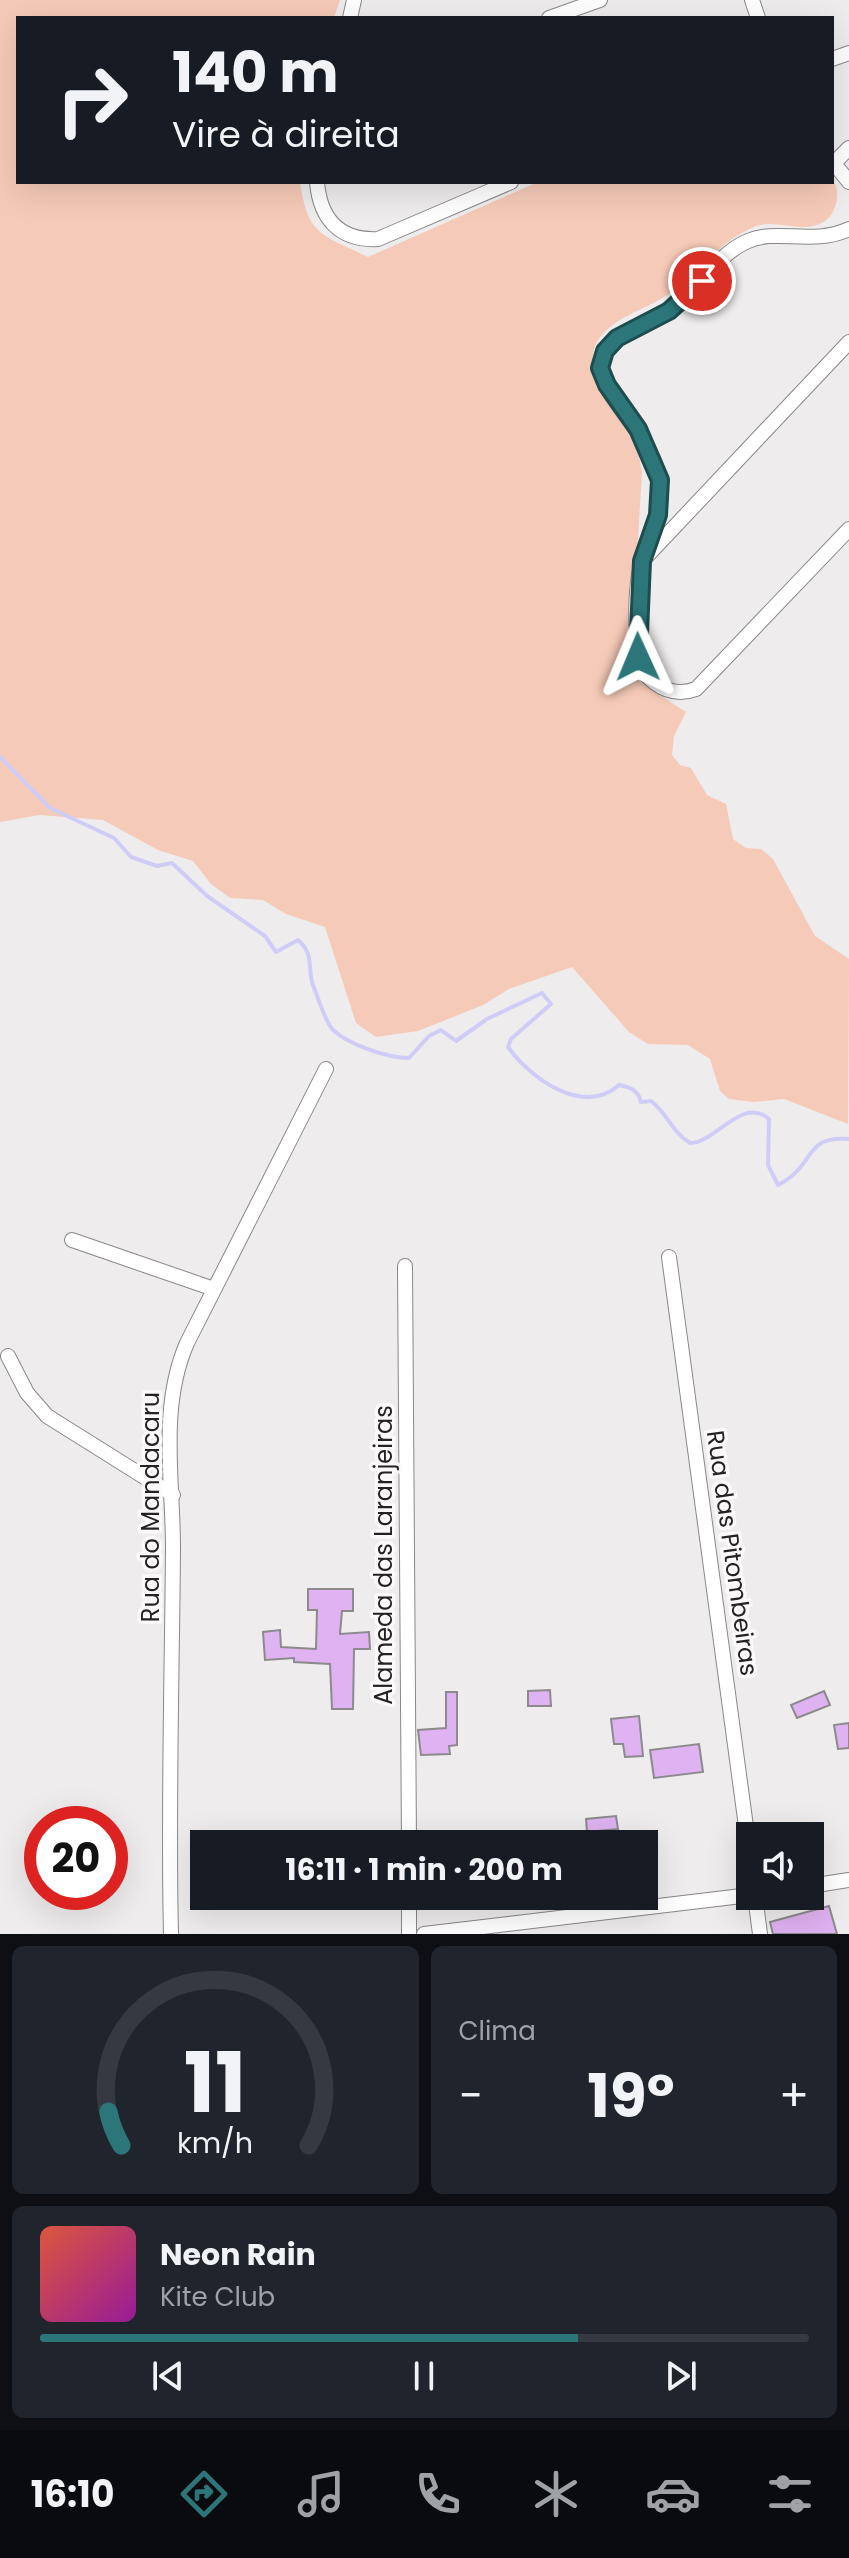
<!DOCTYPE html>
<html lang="pt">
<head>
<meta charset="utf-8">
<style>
	body { margin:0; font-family:Poppins,sans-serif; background:#20242c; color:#f1f3f6; height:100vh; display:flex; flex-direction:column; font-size:30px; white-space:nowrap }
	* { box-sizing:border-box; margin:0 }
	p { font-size:26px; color:#9ea1a6 }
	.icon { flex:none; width:44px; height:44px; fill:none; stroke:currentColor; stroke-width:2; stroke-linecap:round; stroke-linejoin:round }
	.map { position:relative; height:1934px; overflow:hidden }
	.details { display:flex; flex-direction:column; gap:12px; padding:12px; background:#0d0f14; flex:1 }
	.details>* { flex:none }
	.top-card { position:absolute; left:16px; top:16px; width:818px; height:168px; border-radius:0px; box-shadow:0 8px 32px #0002; background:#171b24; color:#f1f3f6; overflow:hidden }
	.controls { position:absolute; left:736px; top:1822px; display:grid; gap:16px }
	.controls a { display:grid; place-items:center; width:88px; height:88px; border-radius:0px; background:#171b24; box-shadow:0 8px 32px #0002; font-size:40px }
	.speed { position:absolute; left:24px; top:1806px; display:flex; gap:16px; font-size:40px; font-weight:700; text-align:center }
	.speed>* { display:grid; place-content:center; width:104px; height:104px; border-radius:50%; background:#171b24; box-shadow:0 8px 32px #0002; line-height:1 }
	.speed .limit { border:12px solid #d22; background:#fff; color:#111 }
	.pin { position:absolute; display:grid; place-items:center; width:68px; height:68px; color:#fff; margin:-34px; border:4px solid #fff; border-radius:50%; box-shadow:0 2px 8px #0007 }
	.me { position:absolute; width:88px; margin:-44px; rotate:359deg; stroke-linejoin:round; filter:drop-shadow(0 0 6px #0008) }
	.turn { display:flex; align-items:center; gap:28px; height:168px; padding:0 24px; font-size:36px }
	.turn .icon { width:104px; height:104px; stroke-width:2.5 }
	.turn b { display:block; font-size:56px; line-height:68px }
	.big { font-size:60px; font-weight:700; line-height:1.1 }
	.details .widget { flex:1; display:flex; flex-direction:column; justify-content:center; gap:12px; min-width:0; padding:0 28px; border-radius:12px; background:#20242c }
	.details .dial { align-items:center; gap:0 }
	.dial svg { height:208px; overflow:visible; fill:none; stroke:#363941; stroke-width:7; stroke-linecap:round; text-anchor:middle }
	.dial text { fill:#f1f3f6; stroke:none }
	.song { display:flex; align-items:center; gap:24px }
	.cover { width:96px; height:96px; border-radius:12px; background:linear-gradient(135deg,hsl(10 70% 55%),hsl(300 70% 35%)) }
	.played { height:8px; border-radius:4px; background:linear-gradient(90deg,#2c7679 70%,#363941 70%) }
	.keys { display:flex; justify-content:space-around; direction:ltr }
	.heat { display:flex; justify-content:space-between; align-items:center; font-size:44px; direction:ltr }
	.details .tiles { flex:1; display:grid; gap:12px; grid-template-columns:1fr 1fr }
	.widget:last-child { grid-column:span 2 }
	.trip { position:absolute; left:190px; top:1830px; width:468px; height:80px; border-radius:0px; background:#171b24; box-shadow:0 8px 32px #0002; font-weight:700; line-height:80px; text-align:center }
	.tabs { display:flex; height:128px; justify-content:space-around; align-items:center; background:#090b0e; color:#9ea1a6 }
	.tabs .icon { width:56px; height:56px }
	.tabs .active { color:#2c7679 }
	.tabs b { font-size:36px; color:#f1f3f6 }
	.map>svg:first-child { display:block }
	.green { fill:#f6cab8 }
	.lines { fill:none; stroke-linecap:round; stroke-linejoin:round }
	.stream { stroke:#cfcdf8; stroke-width:4 }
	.building { fill:#dfb2f1; stroke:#8c8a8d; stroke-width:2 }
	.minor-casing { stroke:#8a8788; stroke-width:16 }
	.minor { stroke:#fff; stroke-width:14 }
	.route-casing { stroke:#1d4d4f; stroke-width:20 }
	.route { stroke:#2c7679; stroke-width:14 }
	.labels { text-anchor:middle; stroke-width:7; stroke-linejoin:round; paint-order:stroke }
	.street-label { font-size:24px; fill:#242323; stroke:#fcf9fb }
</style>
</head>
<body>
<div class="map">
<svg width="849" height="1934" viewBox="0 0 849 1934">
	<rect width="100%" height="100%" fill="#efeced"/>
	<!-- green -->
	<path class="green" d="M 0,0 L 340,0 L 334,18 L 18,18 L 18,182 L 300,182 C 308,237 322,234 368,257 L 538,182 L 832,182 L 832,178 C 841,190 838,212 825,221 C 802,236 776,217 754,227 C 719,241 697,274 667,295 C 644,311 613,316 597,342 C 593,348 593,359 591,366 L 637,447 L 642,472 L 630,672 L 644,685 L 686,712 L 674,736 L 672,755 L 680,765 L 691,768 L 707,795 L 726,804 L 733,839 L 746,848 L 761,849 L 773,859 L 815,936 L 849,959 L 848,1124 L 784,1099 L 753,1102 L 729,1099 L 720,1091 L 710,1059 L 688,1045 L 648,1044 L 629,1032 L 572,967 L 509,989 L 483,1005 L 418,1031 L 376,1037 L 356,1023 L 325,927 L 286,914 L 263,900 L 230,898 L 211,884 L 193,861 L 158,850 L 103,820 L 40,815 L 0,822 Z"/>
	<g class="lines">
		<!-- stream -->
		<path class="stream" d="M 0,757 L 50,808 L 114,838 L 131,857 L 157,866 L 172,863 L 207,896 L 265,936 L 276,952 L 298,940 C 315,954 307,969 313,985 C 318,997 325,1022 333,1030 C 349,1045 388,1058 409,1058 L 429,1036 L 441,1030 L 456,1041 L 487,1019 L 542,993 L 551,1004 L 511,1039 L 508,1047 C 530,1078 583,1117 619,1085 C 630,1087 638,1090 641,1102 L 651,1101 C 667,1113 672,1132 690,1143 C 715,1144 742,1095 769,1119 L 768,1165 L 778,1185 C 817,1165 803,1135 849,1139"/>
	</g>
	<!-- building -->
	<path class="building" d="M 308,1589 L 353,1589 L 353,1611 L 342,1611 L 340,1634 L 369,1632 L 370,1649 L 354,1649 L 353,1709 L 332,1709 L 330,1664 L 294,1662 L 294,1658 L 265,1660 L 263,1632 L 280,1630 L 281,1647 L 316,1649 L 317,1610 L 308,1610 Z
		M 550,1690 L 551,1706 L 528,1706 L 528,1691 Z
		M 824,1691 L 830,1705 L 797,1718 L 791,1705 Z
		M 446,1692 L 457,1692 L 457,1745 L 449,1746 L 450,1754 L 421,1755 L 418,1730 L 446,1728 Z
		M 639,1716 L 643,1756 L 625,1757 L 623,1744 L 614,1744 L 611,1719 Z
		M 849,1723 L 849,1748 L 838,1749 L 834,1725 Z
		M 699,1744 L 703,1772 L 654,1778 L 650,1750 Z
		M 616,1816 L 618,1829 L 587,1832 L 586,1819 Z
		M 829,1906 L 837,1934 L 773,1934 L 770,1922 Z"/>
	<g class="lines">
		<defs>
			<path id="minor" d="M 752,0 L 758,18
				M 350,18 L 354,0
				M 549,18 L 600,0
				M 832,59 L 849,53
				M 832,161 L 849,182
				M 834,163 L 849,148
				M 317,182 C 320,219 340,241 378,239 L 511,182
				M 849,229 C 812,246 777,228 748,241 C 715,255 700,290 672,310 C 651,324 598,336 601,369 C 603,402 661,441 661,493 C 661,515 650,536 643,557 C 634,586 634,643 643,672 C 657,688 675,697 696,689 L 849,529
				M 646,557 L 849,342
				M 72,1240 L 214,1289
				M 669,1257 L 750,1856
				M 405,1266 L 409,1844
				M 8,1356 L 27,1393 L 47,1416 L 173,1495
				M 810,1886 L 849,1880
				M 409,1896 L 409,1934
				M 755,1896 L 760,1934
				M 171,1934 C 168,1806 172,1677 173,1548 C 173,1481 159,1407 187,1343 L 326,1069
				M 424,1934 L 750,1895"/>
		</defs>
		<!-- minor casing -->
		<use href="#minor" class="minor-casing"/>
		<!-- minor -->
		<use href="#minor" class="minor"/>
	</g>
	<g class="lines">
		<defs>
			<path id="route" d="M 638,657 L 642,561 L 658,515 L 660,480 L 638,429 L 607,385 L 600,368 L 605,351 L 617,338 L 669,311 L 702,281"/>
		</defs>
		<!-- route casing -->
		<use href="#route" class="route-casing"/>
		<!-- route -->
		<use href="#route" class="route"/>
	</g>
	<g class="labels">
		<!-- street labels -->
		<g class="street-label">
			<text transform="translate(151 1507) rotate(-90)" y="8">Rua do Mandacaru</text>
			<text transform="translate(732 1553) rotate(82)" y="8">Rua das Pitombeiras</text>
			<text transform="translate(384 1555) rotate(-90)" y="8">Alameda das Laranjeiras</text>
		</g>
	</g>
</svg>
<div class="controls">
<a><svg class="icon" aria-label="sound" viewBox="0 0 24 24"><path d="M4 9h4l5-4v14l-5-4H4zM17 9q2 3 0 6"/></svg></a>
</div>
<div class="speed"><div class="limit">20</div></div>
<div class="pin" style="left:702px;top:281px;background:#d93025"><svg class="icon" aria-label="arrive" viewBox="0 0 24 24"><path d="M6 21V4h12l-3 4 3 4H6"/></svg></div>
<svg class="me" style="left:638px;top:657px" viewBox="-20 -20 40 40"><path d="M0-17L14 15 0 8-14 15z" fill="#2c7679" stroke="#fff" stroke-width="4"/></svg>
<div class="trip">16:11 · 1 min · 200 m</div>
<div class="top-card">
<div class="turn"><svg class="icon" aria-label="right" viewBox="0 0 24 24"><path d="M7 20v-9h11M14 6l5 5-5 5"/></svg><div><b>140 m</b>Vire à direita</div></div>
</div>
</div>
<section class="details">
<div class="tiles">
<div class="widget dial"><svg viewBox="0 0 100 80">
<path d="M14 69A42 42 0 1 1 86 69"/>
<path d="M14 69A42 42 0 0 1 9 56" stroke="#2c7679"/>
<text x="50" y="56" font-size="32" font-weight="700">11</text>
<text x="50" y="72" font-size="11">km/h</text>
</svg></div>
<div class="widget"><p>Clima</p>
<div class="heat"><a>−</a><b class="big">19°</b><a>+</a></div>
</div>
<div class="widget">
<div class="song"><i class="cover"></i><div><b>Neon Rain</b><p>Kite Club</p></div></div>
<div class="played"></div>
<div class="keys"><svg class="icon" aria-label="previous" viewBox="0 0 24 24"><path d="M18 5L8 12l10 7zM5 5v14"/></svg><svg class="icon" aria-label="pause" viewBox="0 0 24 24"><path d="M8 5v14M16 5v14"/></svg><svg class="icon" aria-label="next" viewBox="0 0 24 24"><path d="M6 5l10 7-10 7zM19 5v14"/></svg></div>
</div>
</div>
</section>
<nav class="tabs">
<b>16:10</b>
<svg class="icon active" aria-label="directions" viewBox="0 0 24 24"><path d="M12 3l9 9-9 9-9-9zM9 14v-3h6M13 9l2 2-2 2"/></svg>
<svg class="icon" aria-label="music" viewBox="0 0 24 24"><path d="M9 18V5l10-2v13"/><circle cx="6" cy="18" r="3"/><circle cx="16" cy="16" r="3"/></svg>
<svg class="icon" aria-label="phone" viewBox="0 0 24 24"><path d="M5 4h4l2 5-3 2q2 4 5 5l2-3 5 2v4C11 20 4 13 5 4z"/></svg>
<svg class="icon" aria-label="climate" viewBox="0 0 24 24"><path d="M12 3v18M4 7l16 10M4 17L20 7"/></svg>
<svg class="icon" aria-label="car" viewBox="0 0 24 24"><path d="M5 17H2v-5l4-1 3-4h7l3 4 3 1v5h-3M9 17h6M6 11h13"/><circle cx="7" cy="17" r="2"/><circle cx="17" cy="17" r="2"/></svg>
<svg class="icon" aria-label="filters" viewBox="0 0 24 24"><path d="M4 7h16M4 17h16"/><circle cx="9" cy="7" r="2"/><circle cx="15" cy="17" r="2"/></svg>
</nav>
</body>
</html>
